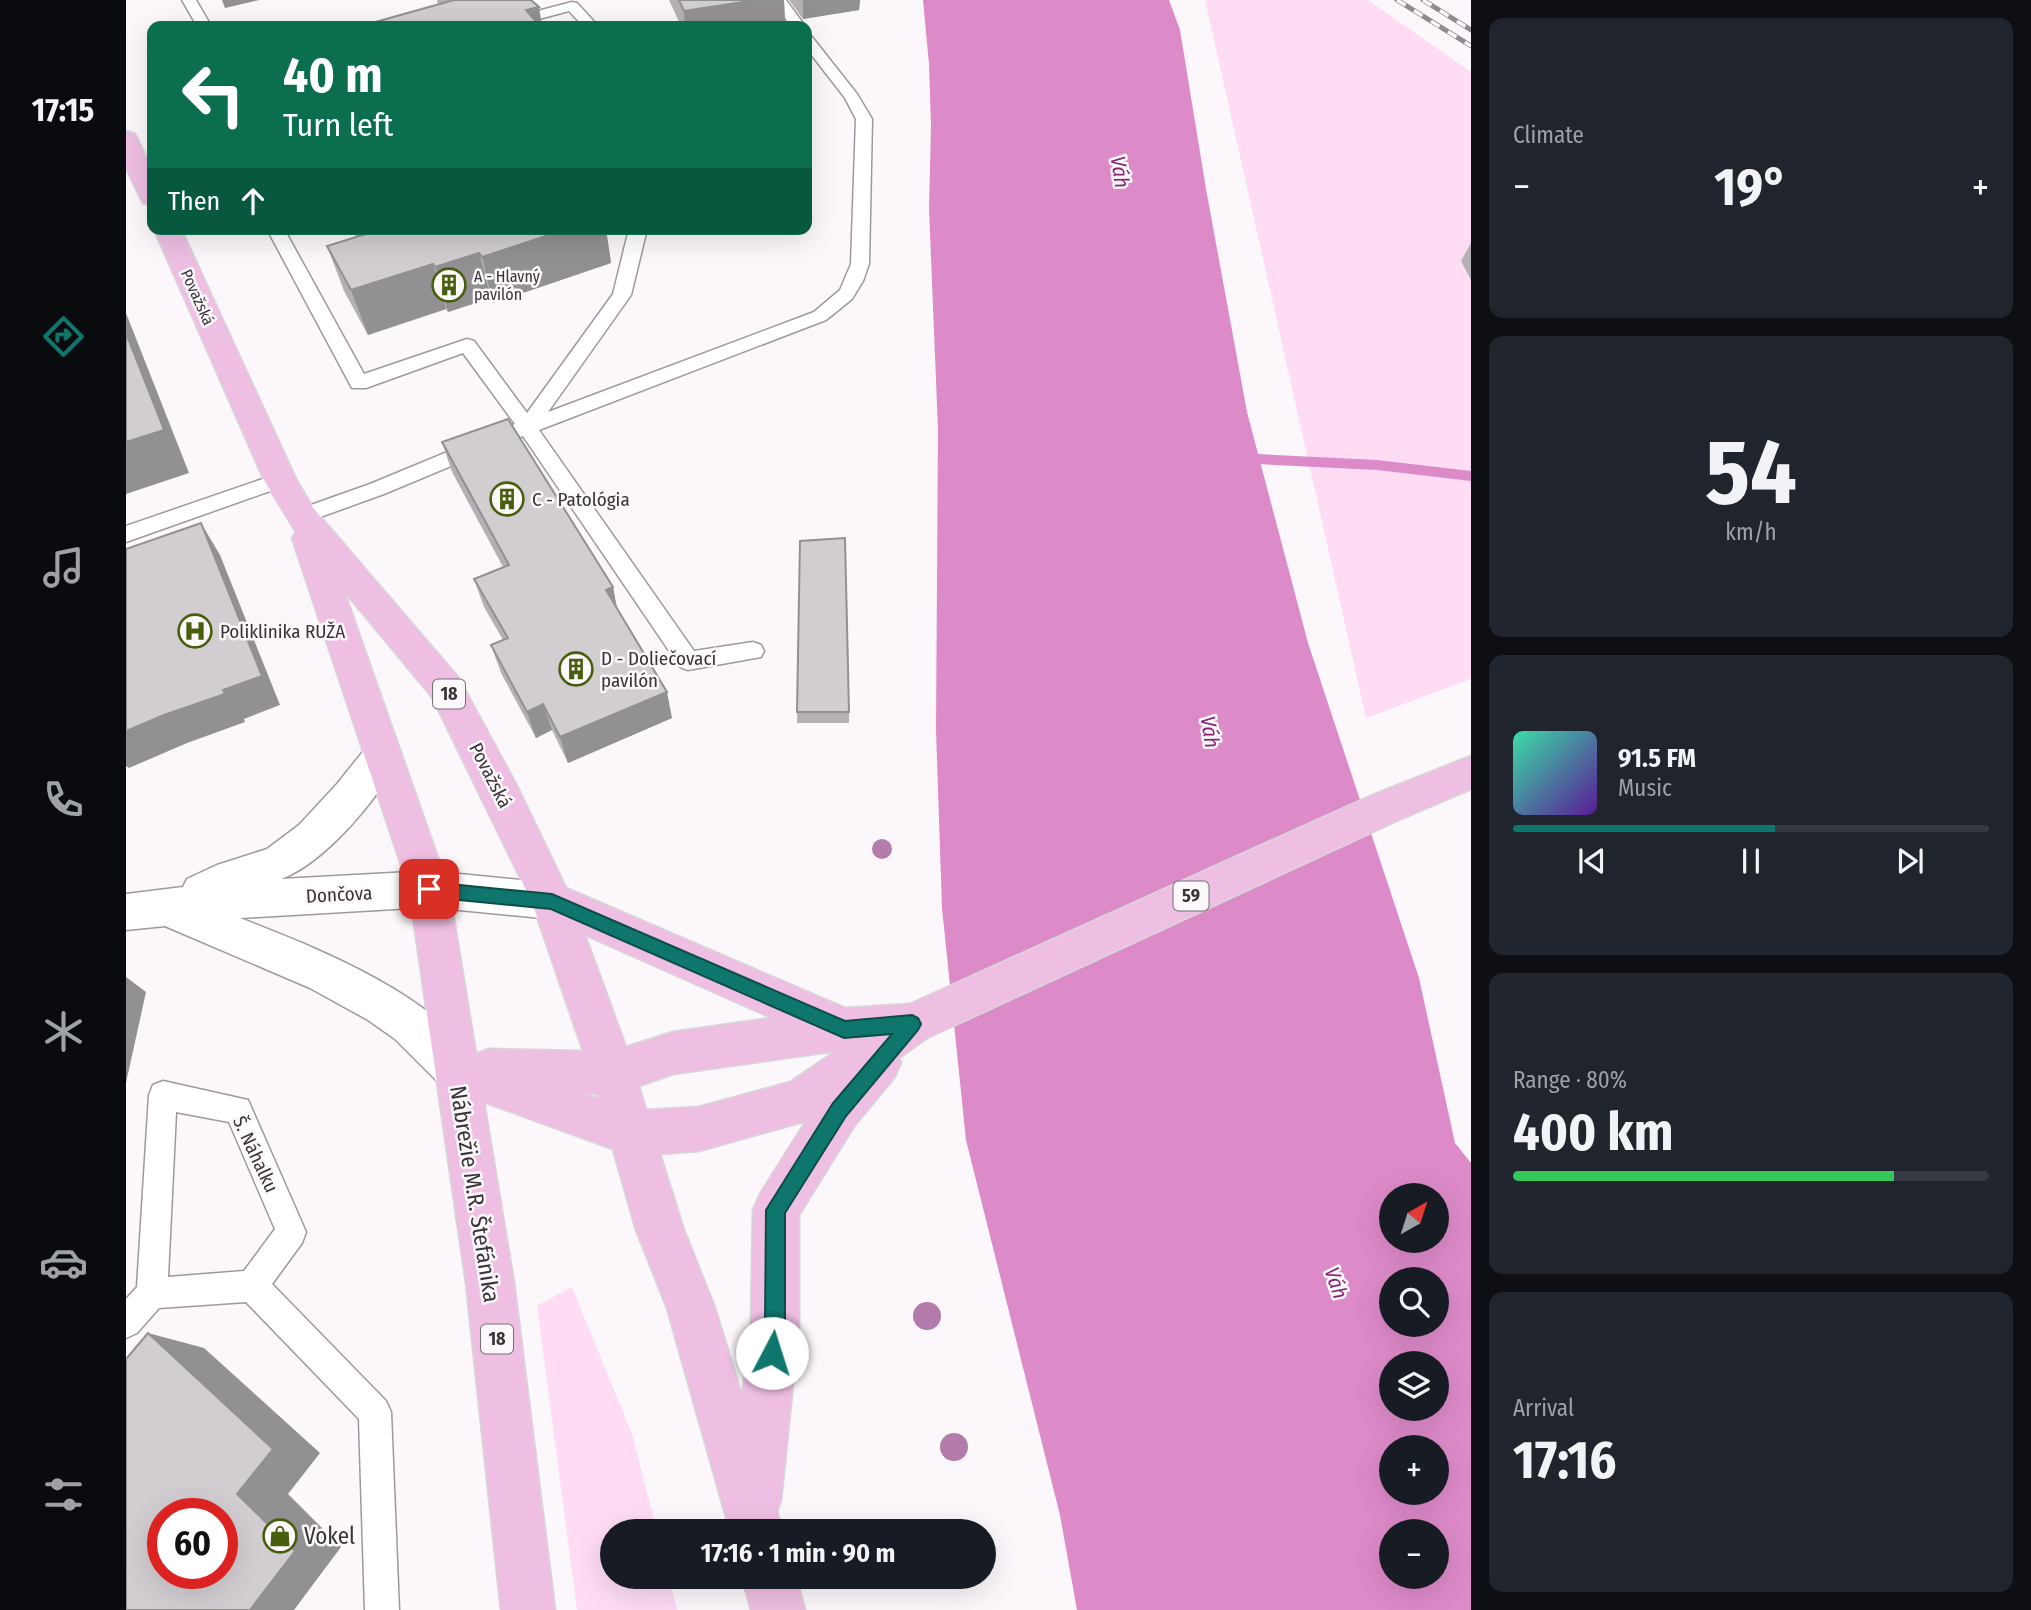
<!DOCTYPE html>
<html lang="en">
<head>
<meta charset="utf-8">
<style>
	body { margin:0; font-family:"Fira Sans Condensed",sans-serif; background:#20242c; color:#f1f3f6; height:100vh; display:flex; flex-direction:column; font-size:26px; white-space:nowrap }
	* { box-sizing:border-box; margin:0 }
	p { font-size:23px; color:#9ea1a6 }
	.icon { flex:none; width:38px; height:38px; fill:none; stroke:currentColor; stroke-width:2; stroke-linecap:round; stroke-linejoin:round }
	.map { position:relative; flex:1; overflow:hidden }
	.drawer { display:flex; flex-direction:column; gap:18px; padding:18px; background:#0d0f14; width:560px }
	.drawer>* { flex:none }
	.hud { position:absolute; left:21px; top:21px; width:665px; height:214px; border-radius:14px; box-shadow:0 7px 28px #0002; background:#0b6e4f; color:#fff; overflow:hidden }
	.needle { width:46px; rotate:39deg }
	.fabs { position:absolute; left:1253px; top:1183px; display:grid; gap:14px }
	.fabs a { display:grid; place-items:center; width:70px; height:70px; border-radius:50%; background:#171b24; box-shadow:0 7px 28px #0002; font-size:35px }
	.speed { position:absolute; left:21px; top:1498px; display:flex; gap:14px; font-size:35px; font-weight:700; text-align:center }
	.speed>* { display:grid; place-content:center; width:91px; height:91px; border-radius:50%; background:#171b24; box-shadow:0 7px 28px #0002; line-height:1 }
	.speed .limit { border:10px solid #d22; background:#fff; color:#111 }
	.pin { position:absolute; display:grid; place-items:center; width:60px; height:60px; color:#fff; margin:-30px; border-radius:14px; box-shadow:0 4px 10px #0006 }
	.me { position:absolute; width:77px; margin:-38px; rotate:5deg; stroke-linejoin:round; filter:drop-shadow(0 0 5px #0008) }
	.turn { display:flex; align-items:center; gap:24px; height:147px; padding:0 21px; font-size:32px }
	.turn .icon { width:91px; height:91px; stroke-width:2.5 }
	.turn b { display:block; font-size:49px; line-height:60px }
	.then { display:flex; align-items:center; height:66px; padding:0 21px; background:#0003; gap:14px; font-size:26px }
	.big { font-size:52px; font-weight:700; line-height:1.1 }
	.drawer .tile { flex:1; display:flex; flex-direction:column; justify-content:center; gap:10px; min-width:0; padding:0 24px; border-radius:14px; background:#20242c }
	.drawer .dial { align-items:center; gap:0 }
	.dial b { font-size:91px; line-height:1 }
	.song { display:flex; align-items:center; gap:21px }
	.cover { width:84px; height:84px; border-radius:10px; background:linear-gradient(135deg,hsl(160 70% 55%),hsl(270 70% 35%)) }
	.played { height:7px; border-radius:4px; background:linear-gradient(90deg,#0f766e 55%,#363941 55%) }
	.keys { display:flex; justify-content:space-around; direction:ltr }
	.heat { display:flex; justify-content:space-between; align-items:center; font-size:38px; direction:ltr }
	.charge { height:10px; border-radius:5px; background:linear-gradient(90deg,#34c759 80%,#363941 0) }
	.trip { position:absolute; left:474px; top:1519px; width:396px; height:70px; border-radius:35px; background:#171b24; box-shadow:0 7px 28px #0002; font-weight:700; line-height:70px; text-align:center }
	main { display:flex; flex:1; min-height:0 }
	.tab-bar { display:flex; flex-direction:column; width:126px; justify-content:space-around; align-items:center; background:#090b0e; color:#9ea1a6 }
	.tab-bar .icon { width:49px; height:49px }
	.tab-bar .selected { color:#0f766e }
	.tab-bar b { font-size:32px; color:#f1f3f6 }
	.map>svg:first-child { display:block }
	.green { fill:#fddcf4 }
	.water { fill:#dd8ac9; fill-rule:evenodd }
	.lines { fill:none; stroke-linecap:round; stroke-linejoin:round }
	.stream { fill:#dd8ac9; fill-rule:evenodd }
	.lane-casing { stroke:#9d999c; stroke-width:3 }
	.street-casing { stroke:#9d999c; stroke-width:3 }
	.primary-casing { stroke:#d7d7d7; stroke-width:3 }
	.lane { fill:#fff; fill-rule:evenodd }
	.street { fill:#fff; fill-rule:evenodd }
	.primary { fill:#efbee3; fill-rule:evenodd }
	.rail-casing { stroke:#8e8b8e; stroke-width:5 }
	.rail { stroke:#fcf7fb; stroke-width:3.5; stroke-dasharray:10; stroke-linecap:butt }
	.tree { fill:#b47cab }
	.wall { fill:#b4b0b3 }
	.shaded-wall { fill:#929092 }
	.building { fill:#d1cdd0; stroke:#929092; stroke-width:2; fill-rule:evenodd }
	.route { fill:#0f766e; stroke:#0a4d48; stroke-width:2 }
	.labels { text-anchor:middle; stroke-width:5; stroke-linejoin:round; paint-order:stroke }
	.far-poi-label { font-size:16px; fill:#373537; stroke:#fcf7fb; text-anchor:start }
	.far-street-label { font-size:16px; fill:#373537; stroke:#fcf7fb }
	.shield { fill:#fcf7fb; stroke:#726f72; stroke-width:2 }
	.shield-label { font-size:18px; font-weight:bold; fill:#373537 }
	.poi-label { font-size:19px; fill:#373537; stroke:#fcf7fb; text-anchor:start }
	.street-label { font-size:19px; fill:#373537; stroke:#fcf7fb }
	.water-label { font-size:21px; font-style:italic; fill:#842373; stroke:#fcf7fb }
	.near-street-label { font-size:23px; fill:#373537; stroke:#fcf7fb }
	.near-poi-label { font-size:23px; fill:#373537; stroke:#fcf7fb; text-anchor:start }
</style>
</head>
<body>
<main>
<nav class="tab-bar">
<b>17:15</b>
<svg class="icon selected" aria-label="directions" viewBox="0 0 24 24"><path d="M12 3l9 9-9 9-9-9zM9 14v-3h6M13 9l2 2-2 2"/></svg>
<svg class="icon" aria-label="music" viewBox="0 0 24 24"><path d="M9 18V5l10-2v13"/><circle cx="6" cy="18" r="3"/><circle cx="16" cy="16" r="3"/></svg>
<svg class="icon" aria-label="phone" viewBox="0 0 24 24"><path d="M5 4h4l2 5-3 2q2 4 5 5l2-3 5 2v4C11 20 4 13 5 4z"/></svg>
<svg class="icon" aria-label="climate" viewBox="0 0 24 24"><path d="M12 3v18M4 7l16 10M4 17L20 7"/></svg>
<svg class="icon" aria-label="car" viewBox="0 0 24 24"><path d="M5 17H2v-5l4-1 3-4h7l3 4 3 1v5h-3M9 17h6M6 11h13"/><circle cx="7" cy="17" r="2"/><circle cx="17" cy="17" r="2"/></svg>
<svg class="icon" aria-label="filters" viewBox="0 0 24 24"><path d="M4 7h16M4 17h16"/><circle cx="9" cy="7" r="2"/><circle cx="15" cy="17" r="2"/></svg>
</nav>
<div class="map">
<svg width="1345" height="1610" viewBox="0 0 1345 1610">
	<rect width="100%" height="100%" fill="#fcf7fb"/>
	<!-- green -->
	<path class="green" d="M 1079,0 L 1242,0 L 1345,72 L 1345,679 L 1240,718 Z
		M 446,1287 L 506,1434 L 531,1531 L 486,1531 L 486,1577 L 543,1577 L 551,1610 L 451,1610 L 411,1306 Z"/>
	<!-- water -->
	<path class="water" d="M 797,0 L 1043,0 L 1054,30 L 1080,189 L 1121,412 L 1182,643 L 1293,978 L 1329,1143 L 1345,1163 L 1345,1610 L 951,1610 L 934,1515 L 840,1140 L 816,908 L 810,730 L 812,430 L 803,208 L 805,126 L 803,64 ZM 1265,1195 L 1311,1195 L 1311,1241 L 1265,1241 ZM 1265,1279 L 1311,1279 L 1311,1325 L 1265,1325 ZM 1265,1363 L 1311,1363 L 1311,1409 L 1265,1409 ZM 1265,1447 L 1311,1447 L 1311,1493 L 1265,1493 ZM 1265,1531 L 1311,1531 L 1311,1577 L 1265,1577 Z"/>
	<g class="lines">
		<!-- stream -->
		<path class="stream" d="M 1111,453 L 1251,460 L 1345,471 L 1345,481 L 1251,470 L 1111,463 L 1104,458 Z"/>
		<defs>
			<path id="lane" d="M 56,0 L 70,0 L 85,26 L 71,26 Z
				M 646,0 L 660,0 L 679,26 L 665,26 Z
				M 446,2 L 451,3 L 472,26 L 457,26 L 443,11 L 387,26 L 364,26 L 366,23 Z
				M 681,36 L 686,37 L 731,94 L 746,119 L 743,264 L 737,281 L 726,299 L 700,320 L 413,430 L 568,651 L 627,642 L 635,645 L 638,651 L 635,657 L 562,670 L 554,667 L 397,436 L 258,494 L 175,524 L 168,521 L 165,516 L 168,511 L 244,484 L 389,424 L 337,353 L 240,388 L 226,388 L 141,229 L 158,229 L 238,374 L 341,339 L 348,341 L 401,413 L 487,294 L 503,229 L 521,229 L 505,295 L 422,412 L 688,312 L 714,290 L 725,264 L 730,119 L 719,98 L 681,49 Z
				M 154,473 L 161,475 L 164,480 L 161,485 L 0,542 L 0,526 Z
				M 37,1081 L 122,1100 L 180,1232 L 176,1243 L 146,1284 L 260,1401 L 265,1412 L 273,1610 L 239,1610 L 233,1419 L 120,1302 L 33,1308 L 11,1333 L 0,1338 L 0,1299 L 11,1287 L 23,1095 L 27,1085 ZM 50,1112 L 103,1122 L 149,1229 L 118,1271 L 42,1277 Z"/>
			<path id="street" d="M 256,739 L 269,744 L 275,755 C 254,797 199,863 155,879 L 303,871 L 426,883 L 440,888 L 446,901 L 440,914 L 426,919 L 303,907 L 114,918 C 183,945 321,998 352,1070 L 345,1085 L 330,1091 L 315,1085 L 269,1039 L 242,1020 L 184,988 L 39,926 L 0,930 L 0,894 L 57,887 L 61,879 L 91,865 L 141,849 L 173,825 L 211,784 L 243,744 Z"/>
			<path id="primary" d="M 0,131 L 9,134 L 26,169 L 26,205 L 17,203 L 0,168 Z
				M 28,229 L 55,229 L 170,479 L 187,508 L 332,677 L 391,786 L 440,888 L 719,1008 L 784,1004 L 1249,794 L 1345,756 L 1345,789 L 1277,818 L 801,1038 L 773,1058 L 775,1063 L 768,1078 L 729,1125 L 673,1215 L 673,1325 L 655,1500 L 651,1511 L 656,1531 L 604,1531 L 541,1308 L 510,1230 L 487,1149 L 358,1102 L 388,1283 L 429,1610 L 375,1610 L 340,1283 L 283,889 L 166,538 L 170,532 L 138,480 ZM 218,591 L 306,697 L 406,902 L 457,1051 L 363,1049 L 350,1054 L 323,889 ZM 459,935 L 646,1018 L 547,1032 L 500,1047 ZM 710,1051 L 664,1082 L 573,1107 L 520,1110 L 513,1086 L 547,1074 ZM 458,1094 L 471,1094 L 472,1099 ZM 680,1121 L 634,1194 L 627,1210 L 625,1325 L 616,1396 L 589,1308 L 558,1230 L 534,1154 L 573,1151 Z
				M 616,1577 L 670,1577 L 679,1610 L 625,1610 Z"/>
		</defs>
		<!-- lane casing -->
		<use href="#lane" class="lane-casing"/>
		<!-- street casing -->
		<use href="#street" class="street-casing"/>
		<!-- primary casing -->
		<use href="#primary" class="primary-casing"/>
		<!-- lane -->
		<use href="#lane" class="lane"/>
		<!-- street -->
		<use href="#street" class="street"/>
		<!-- primary -->
		<use href="#primary" class="primary"/>
		<defs>
			<path id="rail" d="M 1271,0 L 1345,46
				M 1297,0 L 1345,30"/>
		</defs>
		<!-- rail casing -->
		<use href="#rail" class="rail-casing"/>
		<!-- rail -->
		<use href="#rail" class="rail"/>
	</g>
	<!-- trees -->
	<g class="tree">
		<circle cx="756" cy="849" r="10"/>
		<circle cx="801" cy="1316" r="14"/>
		<circle cx="828" cy="1447" r="14"/>
	</g>
	<!-- wall -->
	<path class="wall" d="M 311,0 L 405,0 L 312,5 Z
		M 543,0 L 658,0 L 659,22 L 630,26 L 555,26 Z
		M 663,0 L 734,0 L 733,10 L 677,19 Z
		M 226,229 L 480,229 L 485,263 L 367,303 L 365,298 L 322,312 L 320,309 L 242,335 L 218,291 L 201,246 L 230,237 Z
		M 1345,243 L 1345,280 L 1335,261 Z
		M 316,442 L 487,587 L 491,607 L 546,718 L 442,763 L 426,730 L 410,738 L 375,673 L 365,645 L 377,640 L 358,607 L 348,579 L 377,567 L 326,472 Z
		M 674,541 L 723,712 L 723,723 L 671,723 Z"/>
	<!-- shaded-wall -->
	<path class="shaded-wall" d="M 96,0 L 133,0 L 99,8 Z
		M 630,0 L 658,0 L 659,22 L 630,26 L 559,26 L 558,11 Z
		M 677,0 L 734,0 L 733,10 L 677,19 Z
		M 413,7 L 416,26 L 403,26 L 400,10 Z
		M 441,229 L 480,229 L 485,263 L 367,303 L 356,257 Z
		M 353,253 L 365,298 L 322,312 L 309,267 Z
		M 307,264 L 320,309 L 242,335 L 225,290 Z
		M 0,313 L 63,473 L 0,494 Z
		M 75,523 L 94,555 L 154,705 L 118,719 L 119,722 L 61,743 L 3,768 L 0,766 L 0,731 L 97,690 Z
		M 487,587 L 492,616 L 480,590 Z
		M 541,692 L 546,718 L 442,763 L 434,737 Z
		M 417,704 L 426,730 L 410,738 L 401,712 Z
		M 0,977 L 20,992 L 0,1083 Z
		M 22,1333 L 78,1348 L 194,1453 L 162,1494 L 215,1547 L 168,1610 L 124,1610 L 111,1494 Z"/>
	<!-- building -->
	<path class="building" d="M 328,0 L 405,0 L 413,7 L 400,10 L 414,26 L 235,26 Z
		M 553,0 L 630,0 L 558,11 Z
		M 237,229 L 441,229 L 356,257 L 353,253 L 309,267 L 307,264 L 225,290 L 201,246 L 240,234 Z
		M 0,333 L 38,430 L 0,442 Z
		M 382,419 L 487,587 L 480,590 L 541,692 L 434,737 L 417,704 L 401,712 L 365,645 L 382,638 L 348,579 L 383,565 L 316,442 Z
		M 75,523 L 136,676 L 97,690 L 99,694 L 38,715 L 0,731 L 0,549 Z
		M 719,538 L 723,712 L 671,712 L 674,541 Z
		M 22,1333 L 147,1449 L 111,1494 L 169,1551 L 124,1610 L 0,1610 L 0,1359 ZM 37,1514 L 96,1514 L 96,1573 L 37,1573 Z"/>
	<!-- route -->
	<path class="route" d="M 303,882 L 426,894 L 719,1021 L 786,1015 L 792,1018 L 795,1024 L 792,1030 L 720,1116 L 659,1213 L 659,1325 L 653,1360 L 646,1363 L 639,1360 L 636,1353 L 639,1325 L 640,1210 L 707,1103 L 766,1034 L 718,1038 L 425,909 L 303,897 L 297,894 L 294,889 L 297,884 Z"/>
	<!-- icons -->
	<defs>
		<symbol id="building-ring" viewBox="-11 -11 22 22"><circle r="9.5" fill="#fcf7fb" stroke="#475f0d" stroke-width="1.5"/><path d="M-4-6H4V6H1V3H-1V6H-4ZM-2.5-4.3h1.7v1.8h-1.7ZM.8-4.3h1.7v1.8H.8ZM-2.5-1h1.7V.8h-1.7ZM.8-1h1.7V.8H.8Z" fill="#475f0d"/></symbol>
		<symbol id="hospital-ring" viewBox="-11 -11 22 22"><circle r="9.5" fill="#fcf7fb" stroke="#475f0d" stroke-width="1.5"/><path d="M-5-5h3v3.5h4V-5h3V5h-3V1.5h-4V5h-3Z" fill="#475f0d"/></symbol>
		<symbol id="shop-ring" viewBox="-11 -11 22 22"><circle r="9.5" fill="#fcf7fb" stroke="#475f0d" stroke-width="1.5"/><path d="M-5-2.5h2.3a2.7 3.5 0 0 1 5.4 0H5L5.5 6h-11ZM-1.5-2.5h3a1.5 2.3 0 0 0-3 0Z" fill="#475f0d"/></symbol>
	</defs>
	<g fill-rule="evenodd">
		<use href="#building-ring" x="304" y="266" width="38" height="38"/>
		<use href="#building-ring" x="362" y="480" width="38" height="38"/>
		<use href="#hospital-ring" x="50" y="612" width="38" height="38"/>
		<use href="#building-ring" x="431" y="650" width="38" height="38"/>
		<use href="#shop-ring" x="135" y="1517" width="38" height="38"/>
	</g>
	<g class="labels">
		<!-- far-poi labels -->
		<g class="far-poi-label">
			<text x="348" y="282">A - Hlavný<tspan x="348" dy="18">pavilón</tspan></text>
		</g>
		<!-- far-street labels -->
		<g class="far-street-label">
			<text transform="translate(72 297) rotate(66)" y="6">Považská</text>
		</g>
		<!-- shield labels -->
		<g class="shield">
			<rect x="307" y="679.5" width="32" height="29" rx="5"/>
			<rect x="1047.5" y="881.5" width="35" height="29" rx="5"/>
			<rect x="355" y="1324.5" width="32" height="29" rx="5"/>
		</g>
		<g class="shield-label">
			<text x="323" y="700">18</text>
			<text x="1065" y="902">59</text>
			<text x="371" y="1345">18</text>
		</g>
		<!-- poi labels -->
		<g class="poi-label">
			<text x="406" y="506">C - Patológia</text>
			<text x="94" y="638">Poliklinika RUŽA</text>
			<text x="475" y="665">D - Doliečovací<tspan x="475" dy="22">pavilón</tspan></text>
		</g>
		<!-- street labels -->
		<g class="street-label">
			<text transform="translate(365 775) rotate(63)" y="7">Považská</text>
			<text transform="translate(213 894) rotate(-3)" y="7">Dončova</text>
			<text transform="translate(130 1154) rotate(65)" y="7">Š. Náhalku</text>
		</g>
		<!-- water labels -->
		<g class="water-label">
			<text transform="translate(994 172) rotate(81)" y="7">Váh</text>
			<text transform="translate(1084 732) rotate(81)" y="7">Váh</text>
			<text transform="translate(1210 1283) rotate(71)" y="7">Váh</text>
		</g>
		<!-- near-street labels -->
		<g class="near-street-label">
			<text transform="translate(349 1194) rotate(81)" y="8">Nábrežie M.R. Štefánika</text>
		</g>
		<!-- near-poi labels -->
		<g class="near-poi-label">
			<text x="178" y="1544">Vokel</text>
		</g>
	</g>
</svg>
<div class="fabs">
<a><svg class="needle" viewBox="-14 -14 28 28"><path d="M0-13l5 13h-10z" fill="#e53935"/><path d="M0 13l5-13h-10z" fill="#9ea1a6"/></svg></a>
<a><svg class="icon" aria-label="search" viewBox="0 0 24 24"><circle cx="10" cy="10" r="6"/><path d="M15 15l6 6"/></svg></a>
<a><svg class="icon" aria-label="layers" viewBox="0 0 24 24"><path d="M12 4l9 5-9 5-9-5zM3 14l9 5 9-5"/></svg></a>
<a>+</a>
<a>−</a>
</div>
<div class="speed"><div class="limit">60</div></div>
<div class="pin" style="left:303px;top:889px;background:#d93025"><svg class="icon" aria-label="arrive" viewBox="0 0 24 24"><path d="M6 21V4h12l-3 4 3 4H6"/></svg></div>
<svg class="me" style="left:646px;top:1353px" viewBox="-20 -20 40 40"><circle r="19" fill="#fff"/><path d="M0-13L10 11 0 6-10 11z" fill="#0f766e"/></svg>
<div class="trip">17:16 · 1 min · 90 m</div>
<div class="hud">
<div class="turn"><svg class="icon" aria-label="left" viewBox="0 0 24 24"><path d="M17 20v-9H6M10 6l-5 5 5 5"/></svg><div><b>40 m</b>Turn left</div></div>
<div class="then">Then<svg class="icon" aria-label="ahead" viewBox="0 0 24 24"><path d="M12 20V5M6 11l6-6 6 6"/></svg></div>
</div>
</div>
<section class="drawer">
<div class="tile"><p>Climate</p>
<div class="heat"><a>−</a><b class="big">19°</b><a>+</a></div>
</div>
<div class="tile dial"><b>54</b><p>km/h</p></div>
<div class="tile">
<div class="song"><i class="cover"></i><div><b>91.5 FM</b><p>Music</p></div></div>
<div class="played"></div>
<div class="keys"><svg class="icon" aria-label="previous" viewBox="0 0 24 24"><path d="M18 5L8 12l10 7zM5 5v14"/></svg><svg class="icon" aria-label="pause" viewBox="0 0 24 24"><path d="M8 5v14M16 5v14"/></svg><svg class="icon" aria-label="next" viewBox="0 0 24 24"><path d="M6 5l10 7-10 7zM19 5v14"/></svg></div>
</div>
<div class="tile"><p>Range · 80%</p><b class="big">400 km</b><div class="charge"></div></div>
<div class="tile"><p>Arrival</p><b class="big">17:16</b></div>
</section>
</main>
</body>
</html>
